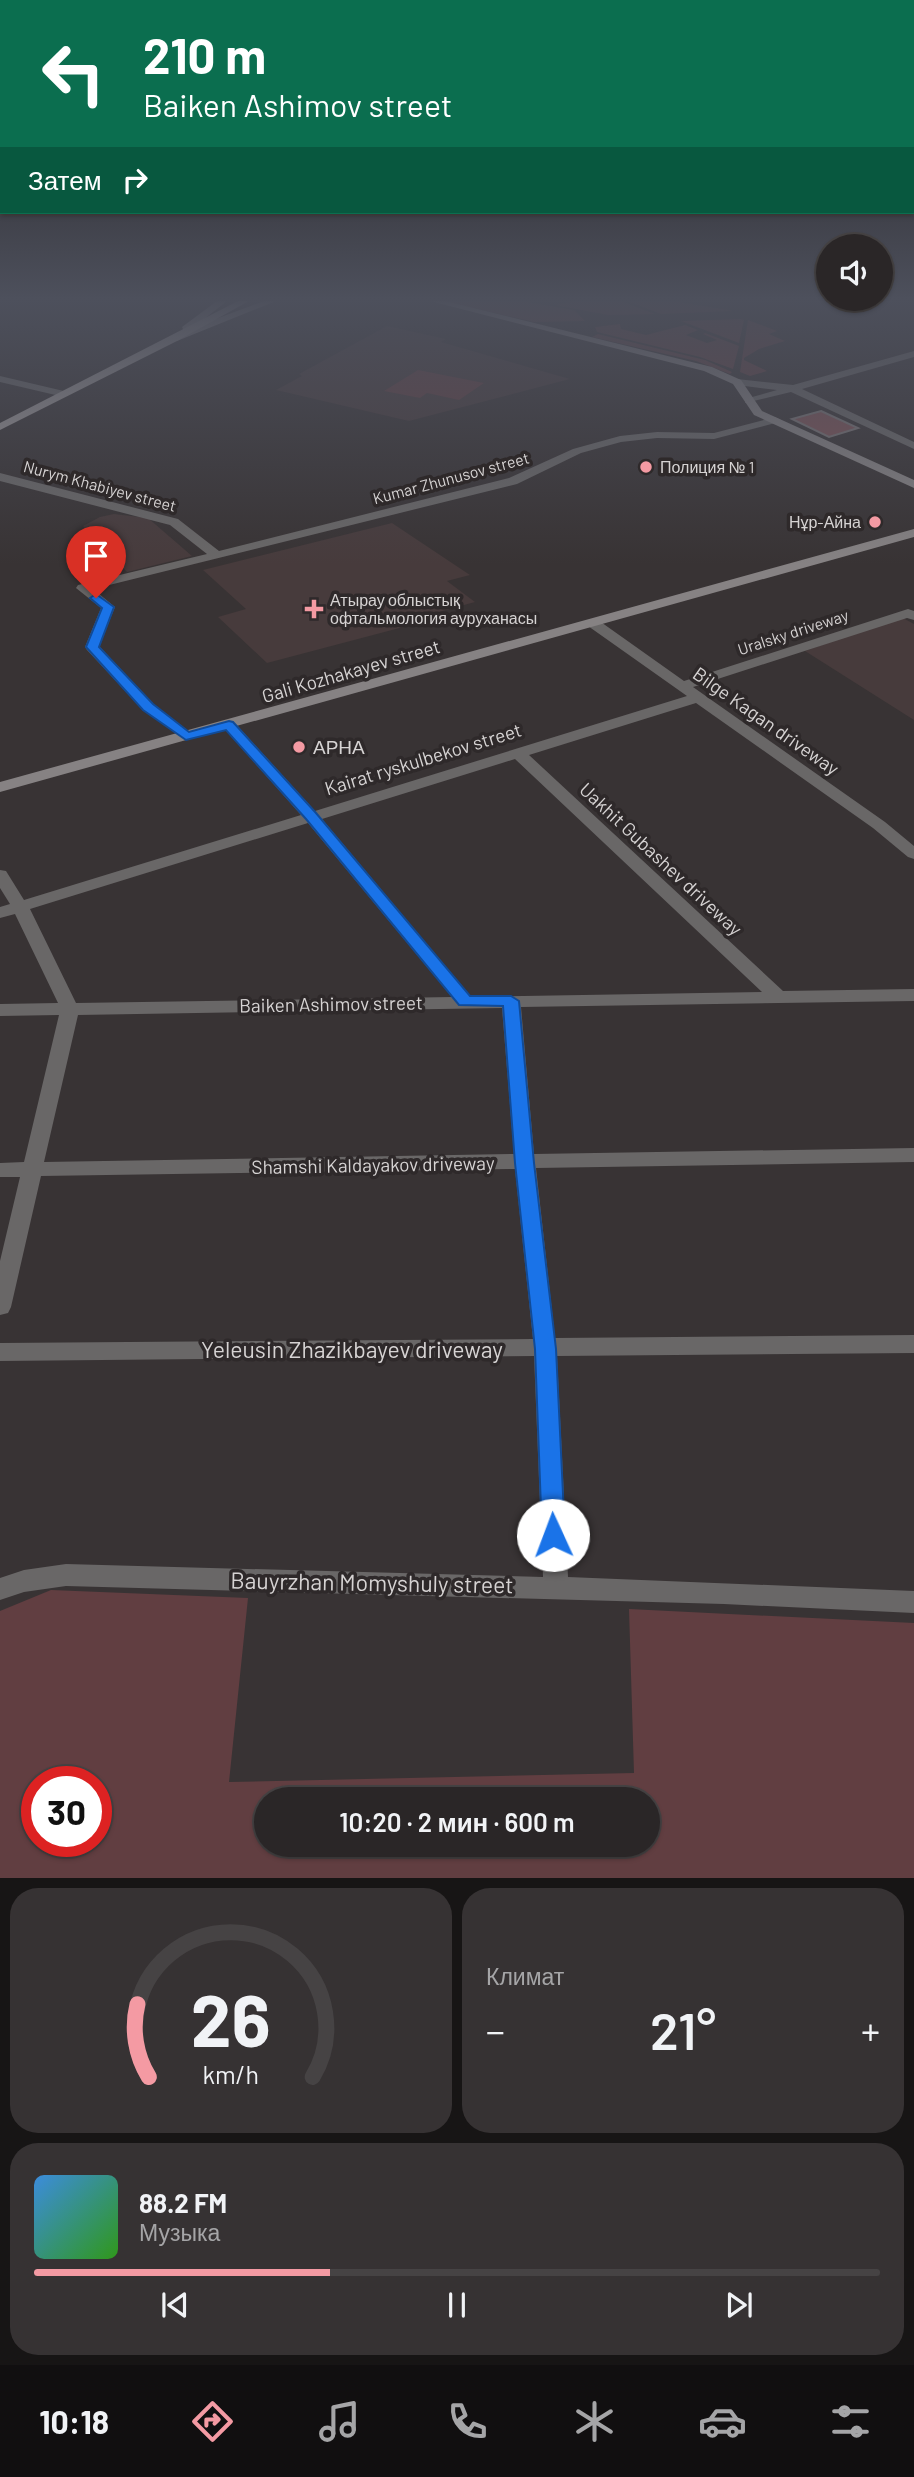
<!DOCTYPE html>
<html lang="ru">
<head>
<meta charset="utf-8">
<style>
	body { margin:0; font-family:Barlow,sans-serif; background:#363233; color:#f1f3f6; height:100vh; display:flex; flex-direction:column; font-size:26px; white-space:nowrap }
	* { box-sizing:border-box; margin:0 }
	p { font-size:23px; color:#a5a5a7 }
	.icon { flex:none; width:38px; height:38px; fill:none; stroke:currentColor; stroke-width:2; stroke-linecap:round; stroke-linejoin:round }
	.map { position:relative; height:1878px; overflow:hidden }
	.details { display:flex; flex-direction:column; gap:10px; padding:10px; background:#171515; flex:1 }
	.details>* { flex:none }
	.top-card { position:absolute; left:0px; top:0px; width:915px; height:214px; box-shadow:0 2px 5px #0004,0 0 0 2px #464344; background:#0b6e4f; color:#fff; overflow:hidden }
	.controls { position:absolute; left:816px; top:234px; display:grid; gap:14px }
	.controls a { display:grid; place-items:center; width:77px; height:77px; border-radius:50%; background:#2a2627; box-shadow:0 2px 5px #0004,0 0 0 2px #464344; font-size:35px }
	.speed { position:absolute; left:21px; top:1766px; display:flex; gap:14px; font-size:35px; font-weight:700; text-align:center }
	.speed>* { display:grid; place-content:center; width:91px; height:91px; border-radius:50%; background:#2a2627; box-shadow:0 2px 5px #0004,0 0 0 2px #464344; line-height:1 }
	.speed .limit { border:10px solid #d22; background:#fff; color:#111 }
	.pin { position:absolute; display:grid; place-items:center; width:60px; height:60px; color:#fff; margin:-72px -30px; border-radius:50% 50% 50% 0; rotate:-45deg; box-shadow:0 0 7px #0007 }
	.pin .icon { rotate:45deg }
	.me { position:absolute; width:77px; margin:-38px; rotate:358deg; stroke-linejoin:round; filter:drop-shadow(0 0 5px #0008) }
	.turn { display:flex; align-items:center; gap:24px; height:147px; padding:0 28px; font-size:32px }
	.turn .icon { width:91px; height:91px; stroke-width:2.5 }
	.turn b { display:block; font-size:49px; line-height:60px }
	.then { display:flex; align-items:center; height:66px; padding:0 28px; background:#0003; gap:14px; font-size:26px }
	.big { font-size:52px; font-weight:600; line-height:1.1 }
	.details .tile { flex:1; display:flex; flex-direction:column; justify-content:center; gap:10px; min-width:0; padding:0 24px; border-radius:28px; background:#363233 }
	.details .dial { align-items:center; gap:0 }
	.dial svg { height:182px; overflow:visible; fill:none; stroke:#464344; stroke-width:7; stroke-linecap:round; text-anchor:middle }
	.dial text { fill:#f1f3f6; stroke:none }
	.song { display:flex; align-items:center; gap:21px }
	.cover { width:84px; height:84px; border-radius:10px; background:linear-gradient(135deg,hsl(210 70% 55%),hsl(110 70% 35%)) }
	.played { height:7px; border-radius:4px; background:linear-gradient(90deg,#f49aa3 35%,#464344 35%) }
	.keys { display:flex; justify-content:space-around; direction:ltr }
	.heat { display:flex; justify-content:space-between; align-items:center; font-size:38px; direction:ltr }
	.details .tiles { flex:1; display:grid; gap:10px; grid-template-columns:1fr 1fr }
	.tile:last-child { grid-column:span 2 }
	.trip { position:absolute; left:254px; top:1787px; width:406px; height:70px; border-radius:35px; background:#2a2627; box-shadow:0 2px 5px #0004,0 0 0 2px #464344; font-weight:600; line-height:70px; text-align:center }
	.menu { display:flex; height:112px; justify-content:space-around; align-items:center; background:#110f10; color:#a5a5a7 }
	.menu .icon { width:49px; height:49px }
	.menu .active { color:#f49aa3 }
	.menu b { font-size:32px; color:#f1f3f6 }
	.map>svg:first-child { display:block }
	.built { fill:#473b3c }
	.green { fill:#613e41; fill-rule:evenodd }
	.building { fill:#7d5256; stroke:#797374; stroke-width:2 }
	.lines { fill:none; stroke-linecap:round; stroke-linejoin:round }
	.street { fill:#696767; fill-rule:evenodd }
	.secondary { fill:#868283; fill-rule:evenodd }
	.primary { fill:#9d9898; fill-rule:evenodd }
	.route { fill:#1a73e8; stroke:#114b97; stroke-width:2 }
	.poi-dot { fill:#f49aa3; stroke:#2e292a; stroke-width:2.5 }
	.labels { text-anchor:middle; stroke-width:7; stroke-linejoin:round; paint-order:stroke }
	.far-poi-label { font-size:16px; fill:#d6d3d3; stroke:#2e292a; text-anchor:start }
	.far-street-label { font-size:16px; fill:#d6d3d3; stroke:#2e292a }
	.street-label { font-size:19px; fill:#d6d3d3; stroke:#2e292a }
	.poi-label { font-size:19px; fill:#d6d3d3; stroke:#2e292a; text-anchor:start }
	.near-street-label { font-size:23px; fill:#d6d3d3; stroke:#2e292a }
</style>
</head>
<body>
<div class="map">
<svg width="914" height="1879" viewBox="0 0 914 1879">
	<rect width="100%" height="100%" fill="#383334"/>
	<!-- built -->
	<path class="built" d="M 387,326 L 446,339 L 441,342 L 570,379 L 409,421 L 276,390 L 302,376 L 299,374 Z
		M 114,514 L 148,518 L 192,556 L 127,572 L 83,526 L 100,517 Z
		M 392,523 L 470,575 L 447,581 L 475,602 L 406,621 L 411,625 L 267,663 L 218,617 L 246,609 L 203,570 Z
		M 901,617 L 914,624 L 914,720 L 805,651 Z"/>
	<!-- green -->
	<path class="green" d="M 444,301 L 521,301 L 574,310 L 585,321 L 534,322 Z
		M 576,301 L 621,301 L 655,314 L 608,315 L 555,305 Z
		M 627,301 L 672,301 L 734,311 L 661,314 Z
		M 741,319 L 744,320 L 739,343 L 681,321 Z
		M 748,320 L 777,331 L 769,334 L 785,341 L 759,349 L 744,358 L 744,360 L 767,371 L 750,376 L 740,372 Z
		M 620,324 L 621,329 L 646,335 L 685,325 L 698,330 L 686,335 L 707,343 L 717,340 L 703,334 L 705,333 L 739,346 L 733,369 L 700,357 L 597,332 L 595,327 Z
		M 598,334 L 705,360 L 732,372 L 730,374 L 696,361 L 592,337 Z
		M 418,370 L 484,383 L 459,400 L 427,393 L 420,398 L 384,391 Z
		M 51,1590 L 248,1598 L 229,1782 L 634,1773 L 629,1609 L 914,1623 L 914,1878 L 0,1878 L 0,1611 ZM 37,1782 L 96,1782 L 96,1841 L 37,1841 ZM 266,1799 L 648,1799 L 648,1844 L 266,1844 Z"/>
	<!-- building -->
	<path class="building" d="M 821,411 L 858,428 L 829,437 L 792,419 Z"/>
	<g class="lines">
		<!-- street -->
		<path class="street" d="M 914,351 L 914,357 L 802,389 L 914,442 L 914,449 L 791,392 L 745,403 L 745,399 L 777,390 L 737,385 L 732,382 L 737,379 L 793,385 Z
			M 0,376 L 68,392 L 69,394 L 64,397 L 0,382 Z
			M 775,417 L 781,420 L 779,422 L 714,439 L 657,438 L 621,442 L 581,453 L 517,484 L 93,589 L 115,607 L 99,646 L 153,704 L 191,733 L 193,736 L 186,740 L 143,710 L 87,650 L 85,647 L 101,608 L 76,588 L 78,585 L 207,554 L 170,525 L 0,481 L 0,473 L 178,519 L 219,551 L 509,478 L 573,449 L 620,436 L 657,432 L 714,433 Z
			M 908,609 L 914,611 L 914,620 L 907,618 L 693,687 L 885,822 L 914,846 L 914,859 L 908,857 L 873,828 L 696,703 L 529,755 L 783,991 L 914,989 L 914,1001 L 521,1007 L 534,1154 L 914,1148 L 914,1162 L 536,1168 L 555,1338 L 914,1335 L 914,1353 L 557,1356 L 568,1577 L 914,1591 L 914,1613 L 724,1604 L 66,1586 L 24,1592 L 0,1600 L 0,1578 L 24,1570 L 66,1564 L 543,1577 L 534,1356 L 0,1361 L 0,1343 L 533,1339 L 515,1169 L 41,1176 L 11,1307 L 8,1313 L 0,1315 L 0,1261 L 20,1177 L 0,1177 L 0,1163 L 24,1162 L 59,1015 L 0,1016 L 0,1004 L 58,1003 L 15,914 L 0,918 L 0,907 L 10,904 L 0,888 L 0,870 L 6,871 L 24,900 L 301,815 L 224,728 L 222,725 L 224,722 L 234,722 L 315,811 L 687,696 L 588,626 L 588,620 L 598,620 L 684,681 ZM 515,759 L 762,992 L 471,997 L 322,819 ZM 308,823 L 452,997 L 76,1003 L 30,909 ZM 502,1008 L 514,1154 L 44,1162 L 78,1015 Z"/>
		<!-- secondary -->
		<path class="secondary" d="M 217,301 L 227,301 L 194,327 L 264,301 L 276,301 L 177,341 L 169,341 L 169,337 L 184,331 L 182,327 Z
			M 430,301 L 445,301 L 712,367 L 741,380 L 762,411 L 914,480 L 914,488 L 754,415 L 733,384 L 704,371 Z
			M 914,529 L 914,537 L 0,792 L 0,782 Z"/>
		<!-- primary -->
		<path class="primary" d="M 238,301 L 249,301 L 177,341 L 0,430 L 0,423 Z"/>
	</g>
	<!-- sky -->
	<linearGradient id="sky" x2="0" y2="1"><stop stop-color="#1f1c1d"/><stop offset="0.53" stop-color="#4d505c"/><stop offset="1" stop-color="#4d505c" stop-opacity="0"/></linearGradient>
	<rect width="914" height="564" fill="url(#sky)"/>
	<!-- route -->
	<path class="route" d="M 96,594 L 114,607 L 99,647 L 153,704 L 189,732 L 229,721 L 233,722 L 316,813 L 470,996 L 511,996 L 519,1001 L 534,1163 L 556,1349 L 565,1535 L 561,1542 L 553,1545 L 545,1542 L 542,1535 L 535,1349 L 515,1163 L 503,1006 L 459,1005 L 306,819 L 226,730 L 186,740 L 143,710 L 86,647 L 102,608 L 90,598 Z"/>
	<!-- markers -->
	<g class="poi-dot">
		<circle cx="646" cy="467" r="7"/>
		<circle cx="875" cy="522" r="7"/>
		<path d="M310.5 598.5h7v7h7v7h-7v7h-7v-7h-7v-7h7z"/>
		<circle cx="299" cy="747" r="7"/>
	</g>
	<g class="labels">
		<!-- far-poi labels -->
		<g class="far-poi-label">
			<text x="660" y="473">Полиция № 1</text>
			<text x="861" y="528" text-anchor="end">Нұр-Айна</text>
			<text x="330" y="606">Атырау облыстық<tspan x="330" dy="18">офтальмология ауруханасы</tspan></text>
		</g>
		<!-- far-street labels -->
		<g class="far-street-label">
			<text transform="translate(451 478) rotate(-15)" y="6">Kumar Zhunusov street</text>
			<text transform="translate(100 486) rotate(15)" y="6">Nurym Khabiyev street</text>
			<text transform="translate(793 632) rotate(-18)" y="6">Uralsky driveway</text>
		</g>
		<!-- street labels -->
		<g class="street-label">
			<text transform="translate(351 671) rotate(-16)" y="7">Gali Kozhakayev street</text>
			<text transform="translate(766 721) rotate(35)" y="7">Bilge Kagan driveway</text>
			<text transform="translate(423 759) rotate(-17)" y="7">Kairat ryskulbekov street</text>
			<text transform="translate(661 859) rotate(43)" y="7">Uakhit Gubashev driveway</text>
			<text transform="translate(331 1004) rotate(-1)" y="7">Baiken Ashimov street</text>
			<text transform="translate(373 1165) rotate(-1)" y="7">Shamshi Kaldayakov driveway</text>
		</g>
		<!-- poi labels -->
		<g class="poi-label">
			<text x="313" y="754">АРНА</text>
		</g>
		<!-- near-street labels -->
		<g class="near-street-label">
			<text x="352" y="1358">Yeleusin Zhazikbayev driveway</text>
			<text transform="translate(372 1583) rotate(1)" y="8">Bauyrzhan Momyshuly street</text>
		</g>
	</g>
</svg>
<div class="controls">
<a><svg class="icon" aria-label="sound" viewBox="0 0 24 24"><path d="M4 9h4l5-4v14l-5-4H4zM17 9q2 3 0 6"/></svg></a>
</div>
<div class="speed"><div class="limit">30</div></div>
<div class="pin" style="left:96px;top:598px;background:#d93025"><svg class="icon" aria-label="arrive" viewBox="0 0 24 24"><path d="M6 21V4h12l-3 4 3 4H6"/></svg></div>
<svg class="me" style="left:553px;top:1535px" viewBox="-20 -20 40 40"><circle r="19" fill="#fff"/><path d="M0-13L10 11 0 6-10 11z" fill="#1a73e8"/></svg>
<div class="trip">10:20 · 2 мин · 600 m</div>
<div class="top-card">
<div class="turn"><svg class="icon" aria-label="left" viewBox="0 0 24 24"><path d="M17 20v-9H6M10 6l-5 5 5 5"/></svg><div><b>210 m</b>Baiken Ashimov street</div></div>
<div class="then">Затем<svg class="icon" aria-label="right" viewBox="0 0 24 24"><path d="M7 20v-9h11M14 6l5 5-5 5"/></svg></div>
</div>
</div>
<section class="details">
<div class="tiles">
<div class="tile dial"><svg viewBox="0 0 100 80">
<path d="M14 69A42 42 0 1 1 86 69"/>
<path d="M14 69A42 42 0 0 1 9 37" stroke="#f49aa3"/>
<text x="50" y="56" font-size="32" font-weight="700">26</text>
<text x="50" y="72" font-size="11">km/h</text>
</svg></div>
<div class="tile"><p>Климат</p>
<div class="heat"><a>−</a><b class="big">21°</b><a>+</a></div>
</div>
<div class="tile">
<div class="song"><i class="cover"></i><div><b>88.2 FM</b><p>Музыка</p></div></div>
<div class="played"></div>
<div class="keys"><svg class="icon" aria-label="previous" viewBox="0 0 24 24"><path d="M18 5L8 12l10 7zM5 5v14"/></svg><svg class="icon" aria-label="pause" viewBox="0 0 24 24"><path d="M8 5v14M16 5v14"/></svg><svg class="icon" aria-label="next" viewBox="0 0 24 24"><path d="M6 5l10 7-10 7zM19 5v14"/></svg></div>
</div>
</div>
</section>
<nav class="menu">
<b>10:18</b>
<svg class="icon active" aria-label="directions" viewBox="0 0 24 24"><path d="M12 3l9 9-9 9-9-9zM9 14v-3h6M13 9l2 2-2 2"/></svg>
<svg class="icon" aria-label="music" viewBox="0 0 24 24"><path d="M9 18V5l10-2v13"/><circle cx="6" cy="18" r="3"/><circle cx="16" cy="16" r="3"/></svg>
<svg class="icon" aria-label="phone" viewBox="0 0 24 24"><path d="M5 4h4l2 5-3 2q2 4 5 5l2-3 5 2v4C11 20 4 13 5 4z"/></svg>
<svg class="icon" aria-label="climate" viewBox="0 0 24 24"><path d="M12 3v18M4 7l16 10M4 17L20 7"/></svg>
<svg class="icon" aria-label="car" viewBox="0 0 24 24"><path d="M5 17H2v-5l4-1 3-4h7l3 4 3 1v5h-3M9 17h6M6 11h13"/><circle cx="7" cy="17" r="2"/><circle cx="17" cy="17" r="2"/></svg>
<svg class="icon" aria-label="filters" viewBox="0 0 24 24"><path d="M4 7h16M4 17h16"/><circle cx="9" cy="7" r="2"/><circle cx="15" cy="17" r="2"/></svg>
</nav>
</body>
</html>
